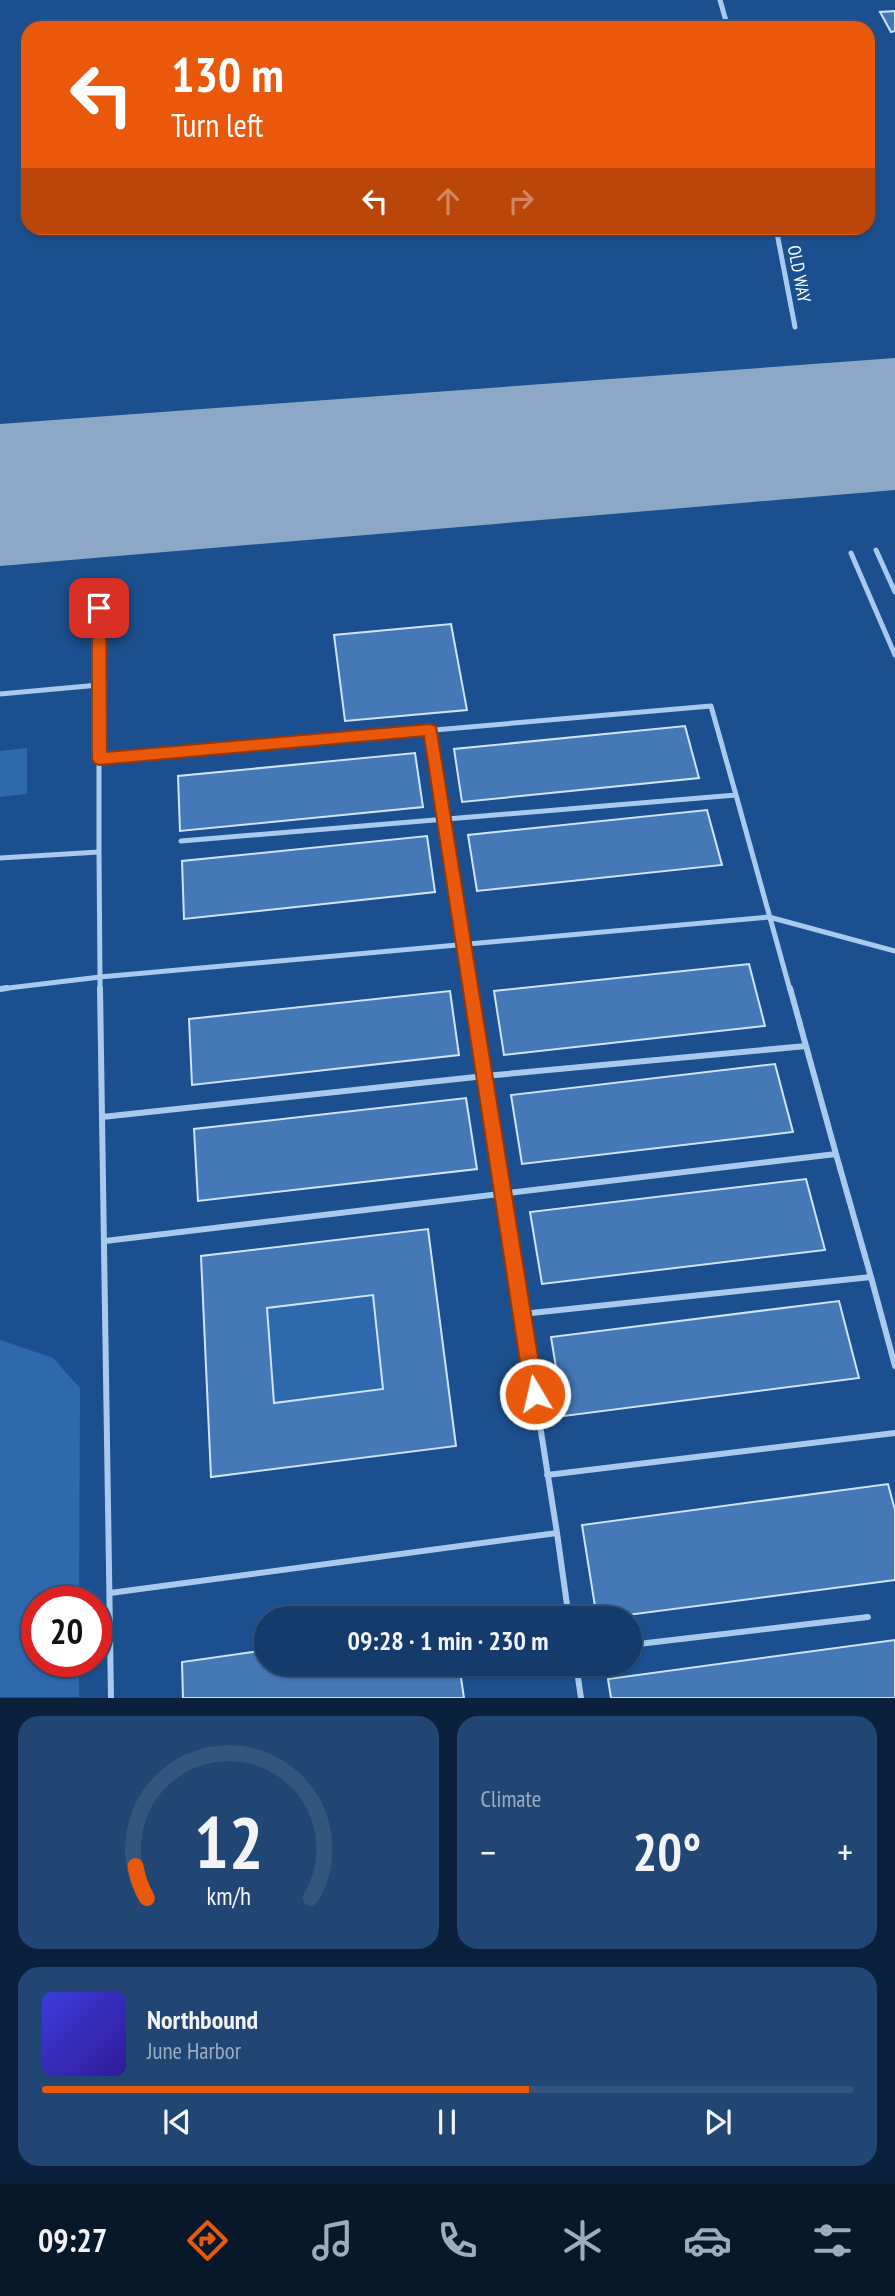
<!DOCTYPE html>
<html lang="en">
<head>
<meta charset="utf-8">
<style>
	body { margin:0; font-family:"PT Sans Narrow",sans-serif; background:#214673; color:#f1f3f6; height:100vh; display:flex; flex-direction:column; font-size:26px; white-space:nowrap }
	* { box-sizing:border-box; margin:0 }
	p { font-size:23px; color:#9dadc1 }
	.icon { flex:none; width:38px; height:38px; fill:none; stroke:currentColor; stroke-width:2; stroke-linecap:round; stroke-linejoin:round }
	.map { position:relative; height:1698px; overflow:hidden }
	.drawer { display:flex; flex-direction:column; gap:18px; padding:18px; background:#0b203b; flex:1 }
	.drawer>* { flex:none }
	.banner { position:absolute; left:21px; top:21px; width:854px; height:214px; border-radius:21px; box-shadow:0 2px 5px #0004,0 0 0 2px #33557e; background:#ea580c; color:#fff; overflow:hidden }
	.speed { position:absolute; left:21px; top:1586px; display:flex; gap:14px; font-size:35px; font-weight:700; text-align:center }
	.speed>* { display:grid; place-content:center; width:91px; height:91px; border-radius:50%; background:#143b6b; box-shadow:0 2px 5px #0004,0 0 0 2px #33557e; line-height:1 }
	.speed .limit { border:10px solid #d22; background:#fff; color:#111 }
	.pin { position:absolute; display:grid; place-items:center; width:60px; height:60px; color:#fff; margin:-30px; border-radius:14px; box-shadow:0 4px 10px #0006 }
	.me { position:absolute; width:77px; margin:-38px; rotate:351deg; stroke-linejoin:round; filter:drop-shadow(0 0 5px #0008) }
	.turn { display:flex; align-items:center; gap:24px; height:147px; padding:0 35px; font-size:32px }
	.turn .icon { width:91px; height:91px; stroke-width:2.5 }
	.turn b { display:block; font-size:49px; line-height:60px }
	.lanes { display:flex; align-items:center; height:66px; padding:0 35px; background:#0003; justify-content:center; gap:35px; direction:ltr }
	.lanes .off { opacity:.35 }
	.big { font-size:52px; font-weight:800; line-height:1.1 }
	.drawer .tile { flex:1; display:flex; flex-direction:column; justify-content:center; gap:10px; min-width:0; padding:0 24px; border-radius:21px; background:#214673 }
	.drawer .dial { align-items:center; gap:0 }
	.dial svg { height:182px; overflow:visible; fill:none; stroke:#33557e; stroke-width:7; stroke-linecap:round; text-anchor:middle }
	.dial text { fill:#f1f3f6; stroke:none }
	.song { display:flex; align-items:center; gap:21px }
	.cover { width:84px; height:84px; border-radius:10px; background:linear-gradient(135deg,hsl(240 70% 55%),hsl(250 70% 35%)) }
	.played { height:7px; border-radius:4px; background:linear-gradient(90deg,#ea580c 60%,#33557e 60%) }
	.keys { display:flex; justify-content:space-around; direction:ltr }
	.heat { display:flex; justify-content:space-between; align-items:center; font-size:38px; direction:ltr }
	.drawer .tiles { flex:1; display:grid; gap:18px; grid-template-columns:1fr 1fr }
	.tile:last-child { grid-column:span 2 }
	.trip { position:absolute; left:254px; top:1606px; width:388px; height:70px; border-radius:35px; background:#143b6b; box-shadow:0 2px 5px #0004,0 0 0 2px #33557e; font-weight:800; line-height:70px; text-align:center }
	.menu { display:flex; height:112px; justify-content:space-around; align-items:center; background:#08182b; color:#9dadc1 }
	.menu .icon { width:49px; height:49px }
	.menu .on { color:#ea580c }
	.menu b { font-size:32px; color:#f1f3f6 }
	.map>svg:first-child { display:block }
	.green { fill:#2e69ad }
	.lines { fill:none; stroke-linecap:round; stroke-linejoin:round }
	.runway { fill:#8da7c7; fill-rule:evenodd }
	.building { fill:#4478b7; stroke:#cfe3fa; stroke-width:2; fill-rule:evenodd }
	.lane-far1 { stroke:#a9c9ee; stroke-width:5 }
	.lane { stroke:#a9c9ee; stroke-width:6 }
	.street { stroke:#a9c9ee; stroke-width:5 }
	.route { fill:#ea580c; stroke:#983908; stroke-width:2 }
	.labels { text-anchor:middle; stroke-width:7; stroke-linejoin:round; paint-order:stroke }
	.far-street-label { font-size:18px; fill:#fff; stroke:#1b4f8f }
</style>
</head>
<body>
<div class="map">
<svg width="895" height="1698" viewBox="0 0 895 1698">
	<rect width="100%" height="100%" fill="#1b4f8f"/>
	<!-- green -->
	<path class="green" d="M 27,748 L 27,794 L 0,797 L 0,751 Z
		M 373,1295 L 383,1389 L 274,1403 L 267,1308 Z
		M 0,1340 L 53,1358 L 80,1388 L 79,1601 L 37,1601 L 37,1661 L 79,1661 L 79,1697 L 0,1697 Z"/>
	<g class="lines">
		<!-- runway -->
		<path class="runway" d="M 895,358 L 895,490 L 0,566 L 0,424 Z"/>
	</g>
	<!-- building -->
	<path class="building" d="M 895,11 L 895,31 L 891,32 L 880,12 Z
		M 451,624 L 467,710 L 345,721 L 334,635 Z
		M 685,726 L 699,778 L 462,802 L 454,749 Z
		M 415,753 L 423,807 L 180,831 L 178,776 Z
		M 707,810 L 722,865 L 477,891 L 468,835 Z
		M 427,836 L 435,892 L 184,919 L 182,861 Z
		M 749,964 L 765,1026 L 504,1055 L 494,991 Z
		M 450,991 L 459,1055 L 192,1085 L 189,1019 Z
		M 775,1064 L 793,1132 L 522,1164 L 511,1095 Z
		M 466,1098 L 477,1169 L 198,1201 L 194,1129 Z
		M 806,1179 L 825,1250 L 542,1284 L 530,1212 Z
		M 428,1229 L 456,1446 L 211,1477 L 201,1256 ZM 373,1295 L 383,1389 L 274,1403 L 267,1308 Z
		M 839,1301 L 859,1378 L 564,1416 L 551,1337 Z
		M 888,1484 L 895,1510 L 895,1580 L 597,1619 L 582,1525 Z
		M 895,1640 L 895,1698 L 611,1698 L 608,1679 Z
		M 266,1650 L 266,1664 L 459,1664 L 464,1698 L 183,1698 L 182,1662 Z"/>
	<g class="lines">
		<!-- lane-far1 -->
		<path class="lane-far1" d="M 876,550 L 895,592
			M 851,553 L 895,655
			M 0,694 L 99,685
			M 430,730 L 471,990
			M 99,759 L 711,706 L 736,795 L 181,841
			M 736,795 L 790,990
			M 99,852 L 100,977 L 769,917 L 895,951
			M 0,858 L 99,852 L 99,583
			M 0,989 L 100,977 L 100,990"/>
		<!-- lane -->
		<path class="lane" d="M 100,988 L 111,1698
			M 471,988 L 557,1533
			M 0,989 L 7,988
			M 102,1117 L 485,1076 L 806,1046 L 790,988
			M 105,1241 L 836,1154 L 806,1046
			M 871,1277 L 895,1366
			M 522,1314 L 871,1277 L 836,1154
			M 547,1475 L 895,1433
			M 110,1593 L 557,1533 L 569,1619
			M 630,1645 L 868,1617
			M 576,1664 L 581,1698"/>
		<!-- street -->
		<path class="street" d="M 720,0 L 728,28
			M 776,228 L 795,327"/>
	</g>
	<!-- route -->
	<path class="route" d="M 99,603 L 106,608 L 107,752 L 430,724 L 436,726 L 544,1394 L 542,1401 L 535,1404 L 528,1401 L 525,1394 L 424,736 L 99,765 L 94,763 L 92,759 L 92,608 Z"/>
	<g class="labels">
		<!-- far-street labels -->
		<g class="far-street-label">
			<text transform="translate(799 274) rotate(79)" y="6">OLD WAY</text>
		</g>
	</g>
</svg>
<div class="speed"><div class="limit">20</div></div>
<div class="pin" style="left:99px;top:608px;background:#d93025"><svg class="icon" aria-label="arrive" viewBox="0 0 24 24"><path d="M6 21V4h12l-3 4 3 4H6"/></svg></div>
<svg class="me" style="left:535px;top:1394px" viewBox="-20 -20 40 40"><circle r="17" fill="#ea580c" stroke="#fff" stroke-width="3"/><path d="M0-11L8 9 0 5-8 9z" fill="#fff"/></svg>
<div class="trip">09:28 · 1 min · 230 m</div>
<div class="banner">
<div class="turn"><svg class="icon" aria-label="left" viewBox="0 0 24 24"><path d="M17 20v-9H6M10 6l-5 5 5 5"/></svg><div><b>130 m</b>Turn left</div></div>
<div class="lanes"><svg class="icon" aria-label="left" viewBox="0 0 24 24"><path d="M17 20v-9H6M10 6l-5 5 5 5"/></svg><svg class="icon off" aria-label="ahead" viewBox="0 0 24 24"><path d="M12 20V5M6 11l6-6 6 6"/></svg><svg class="icon off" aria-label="right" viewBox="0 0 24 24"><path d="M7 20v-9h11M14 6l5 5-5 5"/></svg></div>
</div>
</div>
<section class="drawer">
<div class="tiles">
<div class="tile dial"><svg viewBox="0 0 100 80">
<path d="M14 69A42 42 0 1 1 86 69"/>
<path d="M14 69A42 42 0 0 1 9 55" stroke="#ea580c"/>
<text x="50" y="56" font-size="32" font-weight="700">12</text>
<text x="50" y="72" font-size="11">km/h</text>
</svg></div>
<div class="tile"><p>Climate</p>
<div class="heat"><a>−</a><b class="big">20°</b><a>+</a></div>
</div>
<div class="tile">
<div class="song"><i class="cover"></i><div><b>Northbound</b><p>June Harbor</p></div></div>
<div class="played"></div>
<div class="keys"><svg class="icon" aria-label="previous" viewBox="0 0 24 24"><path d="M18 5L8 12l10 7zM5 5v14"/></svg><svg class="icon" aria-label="pause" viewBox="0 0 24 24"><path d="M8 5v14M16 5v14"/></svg><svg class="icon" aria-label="next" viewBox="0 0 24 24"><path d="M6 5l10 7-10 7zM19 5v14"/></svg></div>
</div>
</div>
</section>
<nav class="menu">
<b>09:27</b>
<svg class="icon on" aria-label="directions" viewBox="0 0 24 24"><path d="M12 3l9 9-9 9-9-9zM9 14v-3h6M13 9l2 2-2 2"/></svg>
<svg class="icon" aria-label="music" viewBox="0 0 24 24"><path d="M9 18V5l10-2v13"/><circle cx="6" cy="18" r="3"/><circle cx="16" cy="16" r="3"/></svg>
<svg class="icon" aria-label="phone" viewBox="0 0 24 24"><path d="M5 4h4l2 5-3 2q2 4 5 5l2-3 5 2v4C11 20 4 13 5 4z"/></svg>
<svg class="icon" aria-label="climate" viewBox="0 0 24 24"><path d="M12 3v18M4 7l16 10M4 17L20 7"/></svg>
<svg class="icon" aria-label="car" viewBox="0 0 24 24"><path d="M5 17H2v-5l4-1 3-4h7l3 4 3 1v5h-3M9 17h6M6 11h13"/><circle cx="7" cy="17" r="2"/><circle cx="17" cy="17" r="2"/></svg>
<svg class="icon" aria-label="filters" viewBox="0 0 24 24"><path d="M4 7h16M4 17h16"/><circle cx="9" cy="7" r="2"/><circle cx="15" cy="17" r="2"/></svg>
</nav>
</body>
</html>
